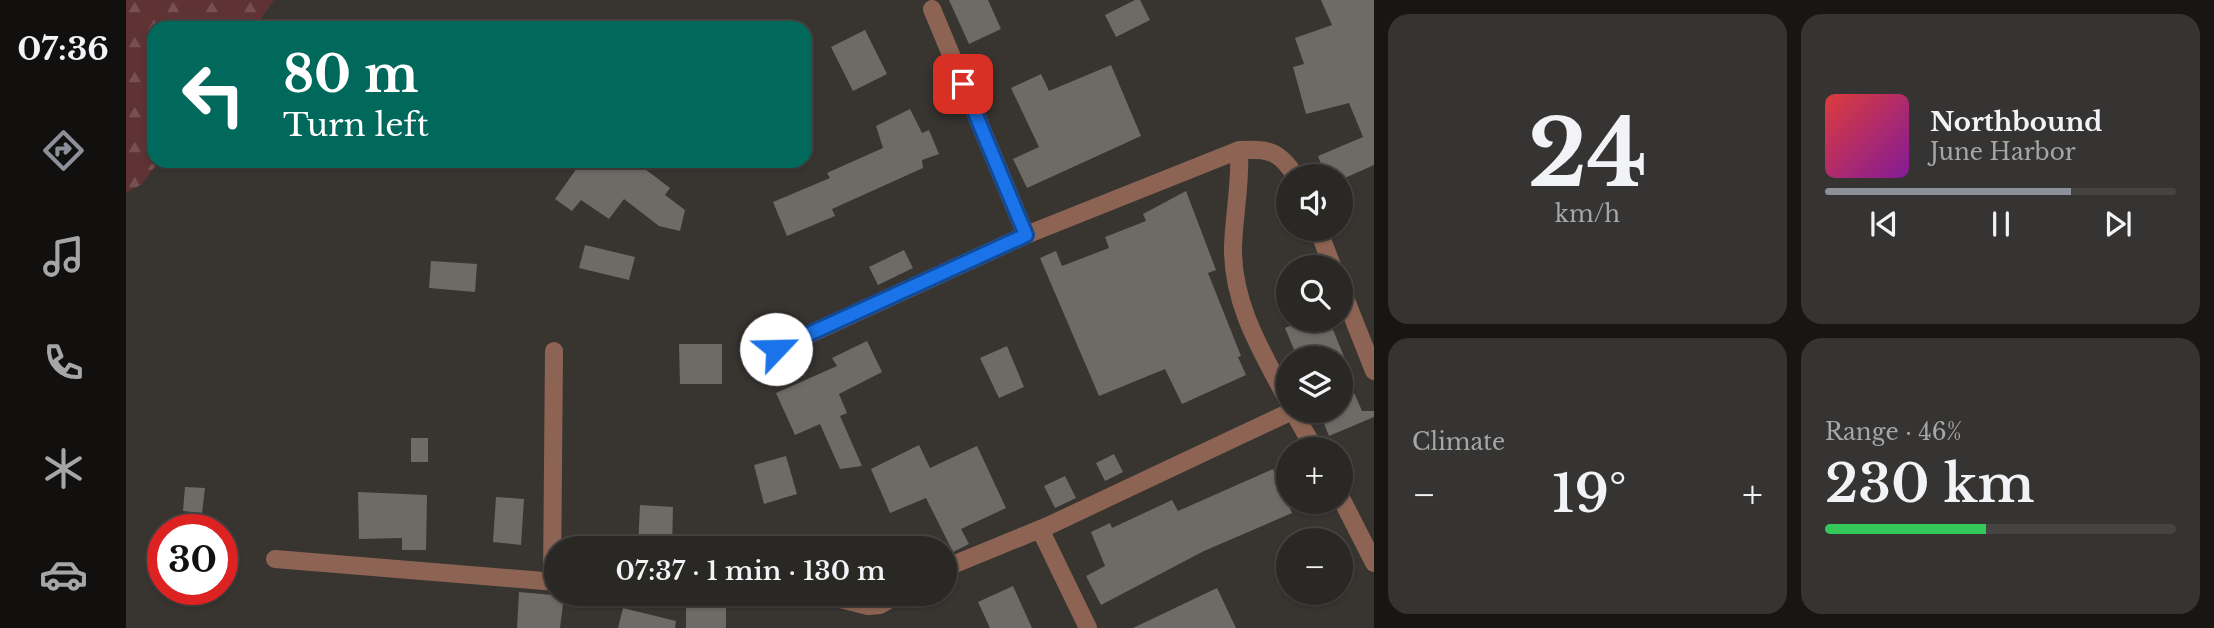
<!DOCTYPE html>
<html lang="en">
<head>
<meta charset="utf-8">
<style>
	body { margin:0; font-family:"Libre Baskerville",serif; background:#363432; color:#f1f3f6; height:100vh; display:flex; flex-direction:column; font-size:26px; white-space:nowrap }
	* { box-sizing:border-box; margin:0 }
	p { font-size:23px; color:#a5a6a7 }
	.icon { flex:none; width:38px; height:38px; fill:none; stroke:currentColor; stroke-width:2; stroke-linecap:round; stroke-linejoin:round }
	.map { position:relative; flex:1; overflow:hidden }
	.details { display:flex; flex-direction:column; gap:14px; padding:14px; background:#171614; width:840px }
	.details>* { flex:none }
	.top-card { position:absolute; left:21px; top:21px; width:665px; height:147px; border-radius:21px; box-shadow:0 2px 5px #0004,0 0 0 2px #464442; background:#00695c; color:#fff; overflow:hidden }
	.controls { position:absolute; left:1150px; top:164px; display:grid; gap:14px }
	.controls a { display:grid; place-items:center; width:77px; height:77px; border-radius:50%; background:#2a2825; box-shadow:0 2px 5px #0004,0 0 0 2px #464442; font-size:35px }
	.speed { position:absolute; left:21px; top:514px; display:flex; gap:14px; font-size:35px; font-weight:700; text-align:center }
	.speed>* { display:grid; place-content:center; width:91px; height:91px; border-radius:50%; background:#2a2825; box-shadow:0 2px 5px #0004,0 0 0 2px #464442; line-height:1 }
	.speed .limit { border:10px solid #d22; background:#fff; color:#111 }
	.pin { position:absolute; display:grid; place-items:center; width:60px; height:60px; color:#fff; margin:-30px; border-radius:14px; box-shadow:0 4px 10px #0006 }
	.me { position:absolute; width:77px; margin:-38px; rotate:66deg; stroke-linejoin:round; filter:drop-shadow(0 0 5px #0008) }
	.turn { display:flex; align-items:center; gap:24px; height:147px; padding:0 21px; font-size:32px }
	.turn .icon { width:91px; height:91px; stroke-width:2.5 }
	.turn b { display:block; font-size:49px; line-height:60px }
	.big { font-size:52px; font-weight:600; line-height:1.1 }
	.details .tile { flex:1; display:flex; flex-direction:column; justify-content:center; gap:10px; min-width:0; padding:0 24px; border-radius:21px; background:#363432 }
	.details .dial { align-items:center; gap:0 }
	.dial b { font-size:91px; line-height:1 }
	.song { display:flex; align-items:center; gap:21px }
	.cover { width:84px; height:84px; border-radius:10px; background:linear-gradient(135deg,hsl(0 70% 55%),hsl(290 70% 35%)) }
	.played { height:7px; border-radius:4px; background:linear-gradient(90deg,#8c9099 70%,#464442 70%) }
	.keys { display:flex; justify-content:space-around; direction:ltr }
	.heat { display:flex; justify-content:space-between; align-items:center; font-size:38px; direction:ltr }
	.charge { height:10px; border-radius:5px; background:linear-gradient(90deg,#34c759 46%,#464442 0) }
	.details .tiles { flex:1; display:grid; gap:14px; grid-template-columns:repeat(2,1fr) }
	.trip { position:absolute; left:418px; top:536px; width:413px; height:70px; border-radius:35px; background:#2a2825; box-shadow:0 2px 5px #0004,0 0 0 2px #464442; font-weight:600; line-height:70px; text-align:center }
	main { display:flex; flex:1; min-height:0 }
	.menu { display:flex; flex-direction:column; width:126px; justify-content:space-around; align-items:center; background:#11100f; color:#a5a6a7 }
	.menu .icon { width:49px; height:49px }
	.menu .on { color:#8c9099 }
	.menu b { font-size:32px; color:#f1f3f6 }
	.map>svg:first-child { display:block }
	.forest { fill:url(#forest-firs) }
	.building { fill:#6c6b66 }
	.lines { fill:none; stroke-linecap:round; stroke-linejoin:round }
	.minor { stroke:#8d6454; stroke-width:18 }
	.route-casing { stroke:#114b97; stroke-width:18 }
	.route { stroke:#1a73e8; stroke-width:12 }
</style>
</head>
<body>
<main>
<nav class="menu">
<b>07:36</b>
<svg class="icon on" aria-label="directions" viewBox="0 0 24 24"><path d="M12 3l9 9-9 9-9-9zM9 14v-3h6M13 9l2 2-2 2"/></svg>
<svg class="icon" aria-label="music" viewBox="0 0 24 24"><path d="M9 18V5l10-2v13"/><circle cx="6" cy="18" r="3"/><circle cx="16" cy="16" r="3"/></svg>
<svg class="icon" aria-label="phone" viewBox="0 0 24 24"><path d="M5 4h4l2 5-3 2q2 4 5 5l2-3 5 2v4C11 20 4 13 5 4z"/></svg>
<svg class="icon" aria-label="climate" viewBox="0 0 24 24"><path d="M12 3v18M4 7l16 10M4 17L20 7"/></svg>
<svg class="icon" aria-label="car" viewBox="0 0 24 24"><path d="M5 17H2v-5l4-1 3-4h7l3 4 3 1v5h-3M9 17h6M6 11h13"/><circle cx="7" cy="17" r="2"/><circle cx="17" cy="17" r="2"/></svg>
</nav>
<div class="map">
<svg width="1248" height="628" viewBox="0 0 1248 628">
	<defs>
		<pattern id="forest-firs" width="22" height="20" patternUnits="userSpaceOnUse" patternTransform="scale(1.75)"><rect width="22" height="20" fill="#5f3234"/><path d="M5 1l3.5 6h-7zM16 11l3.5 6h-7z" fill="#765052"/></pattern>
	</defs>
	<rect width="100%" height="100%" fill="#383531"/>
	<!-- forest -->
	<path class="forest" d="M 0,0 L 148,0 L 128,28 L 28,28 L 28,161 L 33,161 L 16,184 L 0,193 Z"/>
	<!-- building -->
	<path class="building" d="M 823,0 L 862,0 L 875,29 L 843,44 Z
		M 1009,0 L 1014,0 L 1024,20 L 990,37 L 979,15 Z
		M 1195,0 L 1248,0 L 1248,165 L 1221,177 L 1200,177 L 1192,156 L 1237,137 L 1223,103 L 1180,114 L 1167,67 L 1178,64 L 1169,38 L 1206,25 Z
		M 739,30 L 761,74 L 727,91 L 705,47 Z
		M 985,65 L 1015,136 L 901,188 L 887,159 L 913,147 L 885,88 L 915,74 L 923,91 Z
		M 784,109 L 796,133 L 803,130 L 813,154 L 796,160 L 797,168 L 706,209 L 709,216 L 661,236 L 647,202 L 704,178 L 701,173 L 757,148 L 750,126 Z
		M 456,161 L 507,161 L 523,172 L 544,188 L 539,195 L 559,210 L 554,231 L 533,226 L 498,199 L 483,219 L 455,200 L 446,211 L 429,199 Z
		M 1060,191 L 1090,270 L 1082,273 L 1115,356 L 1112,357 L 1120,375 L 1056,404 L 1039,369 L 973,396 L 914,258 L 930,251 L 936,266 L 983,248 L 979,237 L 1020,221 L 1017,214 Z
		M 459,245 L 509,257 L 503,280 L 453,268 Z
		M 778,250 L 787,268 L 752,285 L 743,267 Z
		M 305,261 L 351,264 L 349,292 L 303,288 Z
		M 1178,320 L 1203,320 L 1219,359 L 1172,359 L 1159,328 Z
		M 741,341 L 756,372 L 713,394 L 721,413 L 714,416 L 736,466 L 714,469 L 694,424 L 669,435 L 650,393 L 711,366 L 706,358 Z
		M 553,344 L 596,344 L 596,384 L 554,384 Z
		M 881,346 L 898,387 L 873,398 L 854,358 Z
		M 1214,361 L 1236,411 L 1248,411 L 1248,417 L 1203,436 L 1193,411 L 1214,411 Z
		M 285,438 L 302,438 L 302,462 L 285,462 Z
		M 793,445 L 804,468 L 851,446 L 880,508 L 835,529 L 843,544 L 827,552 L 800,498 L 764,513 L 745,469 Z
		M 988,454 L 997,472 L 979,481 L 970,463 Z
		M 660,456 L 671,494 L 638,504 L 628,465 Z
		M 1147,469 L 1166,513 L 1078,551 L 975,605 L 960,576 L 979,566 L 965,532 L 984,523 L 986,528 L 1046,500 L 1052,511 Z
		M 939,476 L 950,498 L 929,508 L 918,486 Z
		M 59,487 L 79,488 L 76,513 L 57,511 Z
		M 232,492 L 301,495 L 300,550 L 276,550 L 276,538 L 233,539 Z
		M 370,497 L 398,499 L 395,545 L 367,542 Z
		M 514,505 L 547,507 L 546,548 L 512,548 Z
		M 887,586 L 906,628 L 864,628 L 852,602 Z
		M 1091,588 L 1110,628 L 1007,628 Z
		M 393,592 L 438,596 L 434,628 L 391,628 Z
		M 560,602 L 600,602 L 600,628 L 560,628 Z
		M 497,608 L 550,621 L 549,628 L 492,628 Z"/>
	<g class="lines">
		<!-- minor -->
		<path class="minor" d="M 806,9 L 900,235
			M 1113,150 C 1115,183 1108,214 1107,247 C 1106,304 1136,352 1162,401
			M 1192,229 L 1207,268
			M 1214,285 L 1248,371
			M 651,349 L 900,235 L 1113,150 C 1143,149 1153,150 1170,177
			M 1167,411 L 1189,450
			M 1214,496 L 1248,563
			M 914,529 L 962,628
			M 149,559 L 430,582
			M 819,568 L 924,525 L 1166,411
			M 426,581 L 428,351
			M 691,593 L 742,606 L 754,605 L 775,593"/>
	</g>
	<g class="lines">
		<defs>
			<path id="route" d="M 650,349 L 900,235 L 837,84"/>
		</defs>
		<!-- route casing -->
		<use href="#route" class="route-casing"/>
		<!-- route -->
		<use href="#route" class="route"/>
	</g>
</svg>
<div class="controls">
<a><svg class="icon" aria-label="sound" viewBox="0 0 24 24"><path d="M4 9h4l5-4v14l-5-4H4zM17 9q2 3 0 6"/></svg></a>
<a><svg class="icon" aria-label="search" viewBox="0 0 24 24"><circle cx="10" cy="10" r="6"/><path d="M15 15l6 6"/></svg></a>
<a><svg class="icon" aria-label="layers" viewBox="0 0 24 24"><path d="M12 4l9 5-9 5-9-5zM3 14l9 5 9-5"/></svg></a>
<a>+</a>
<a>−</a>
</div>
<div class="speed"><div class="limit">30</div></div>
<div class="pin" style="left:837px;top:84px;background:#d93025"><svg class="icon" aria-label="arrive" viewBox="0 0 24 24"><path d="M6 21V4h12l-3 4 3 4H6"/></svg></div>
<svg class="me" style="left:650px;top:349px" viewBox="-20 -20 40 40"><circle r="19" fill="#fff"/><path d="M0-13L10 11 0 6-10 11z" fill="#1a73e8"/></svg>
<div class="trip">07:37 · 1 min · 130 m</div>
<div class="top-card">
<div class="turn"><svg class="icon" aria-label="left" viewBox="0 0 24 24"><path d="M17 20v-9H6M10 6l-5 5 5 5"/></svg><div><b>80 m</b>Turn left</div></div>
</div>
</div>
<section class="details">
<div class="tiles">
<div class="tile dial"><b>24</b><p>km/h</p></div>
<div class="tile">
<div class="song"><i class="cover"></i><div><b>Northbound</b><p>June Harbor</p></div></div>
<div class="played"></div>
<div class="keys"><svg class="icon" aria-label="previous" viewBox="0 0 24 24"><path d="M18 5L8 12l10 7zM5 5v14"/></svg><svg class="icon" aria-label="pause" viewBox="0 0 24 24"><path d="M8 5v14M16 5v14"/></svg><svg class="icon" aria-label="next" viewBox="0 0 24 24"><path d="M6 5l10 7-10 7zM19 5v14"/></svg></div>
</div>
<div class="tile"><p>Climate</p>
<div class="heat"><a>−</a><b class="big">19°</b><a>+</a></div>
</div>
<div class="tile"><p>Range · 46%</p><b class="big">230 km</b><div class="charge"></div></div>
</div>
</section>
</main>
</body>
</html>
